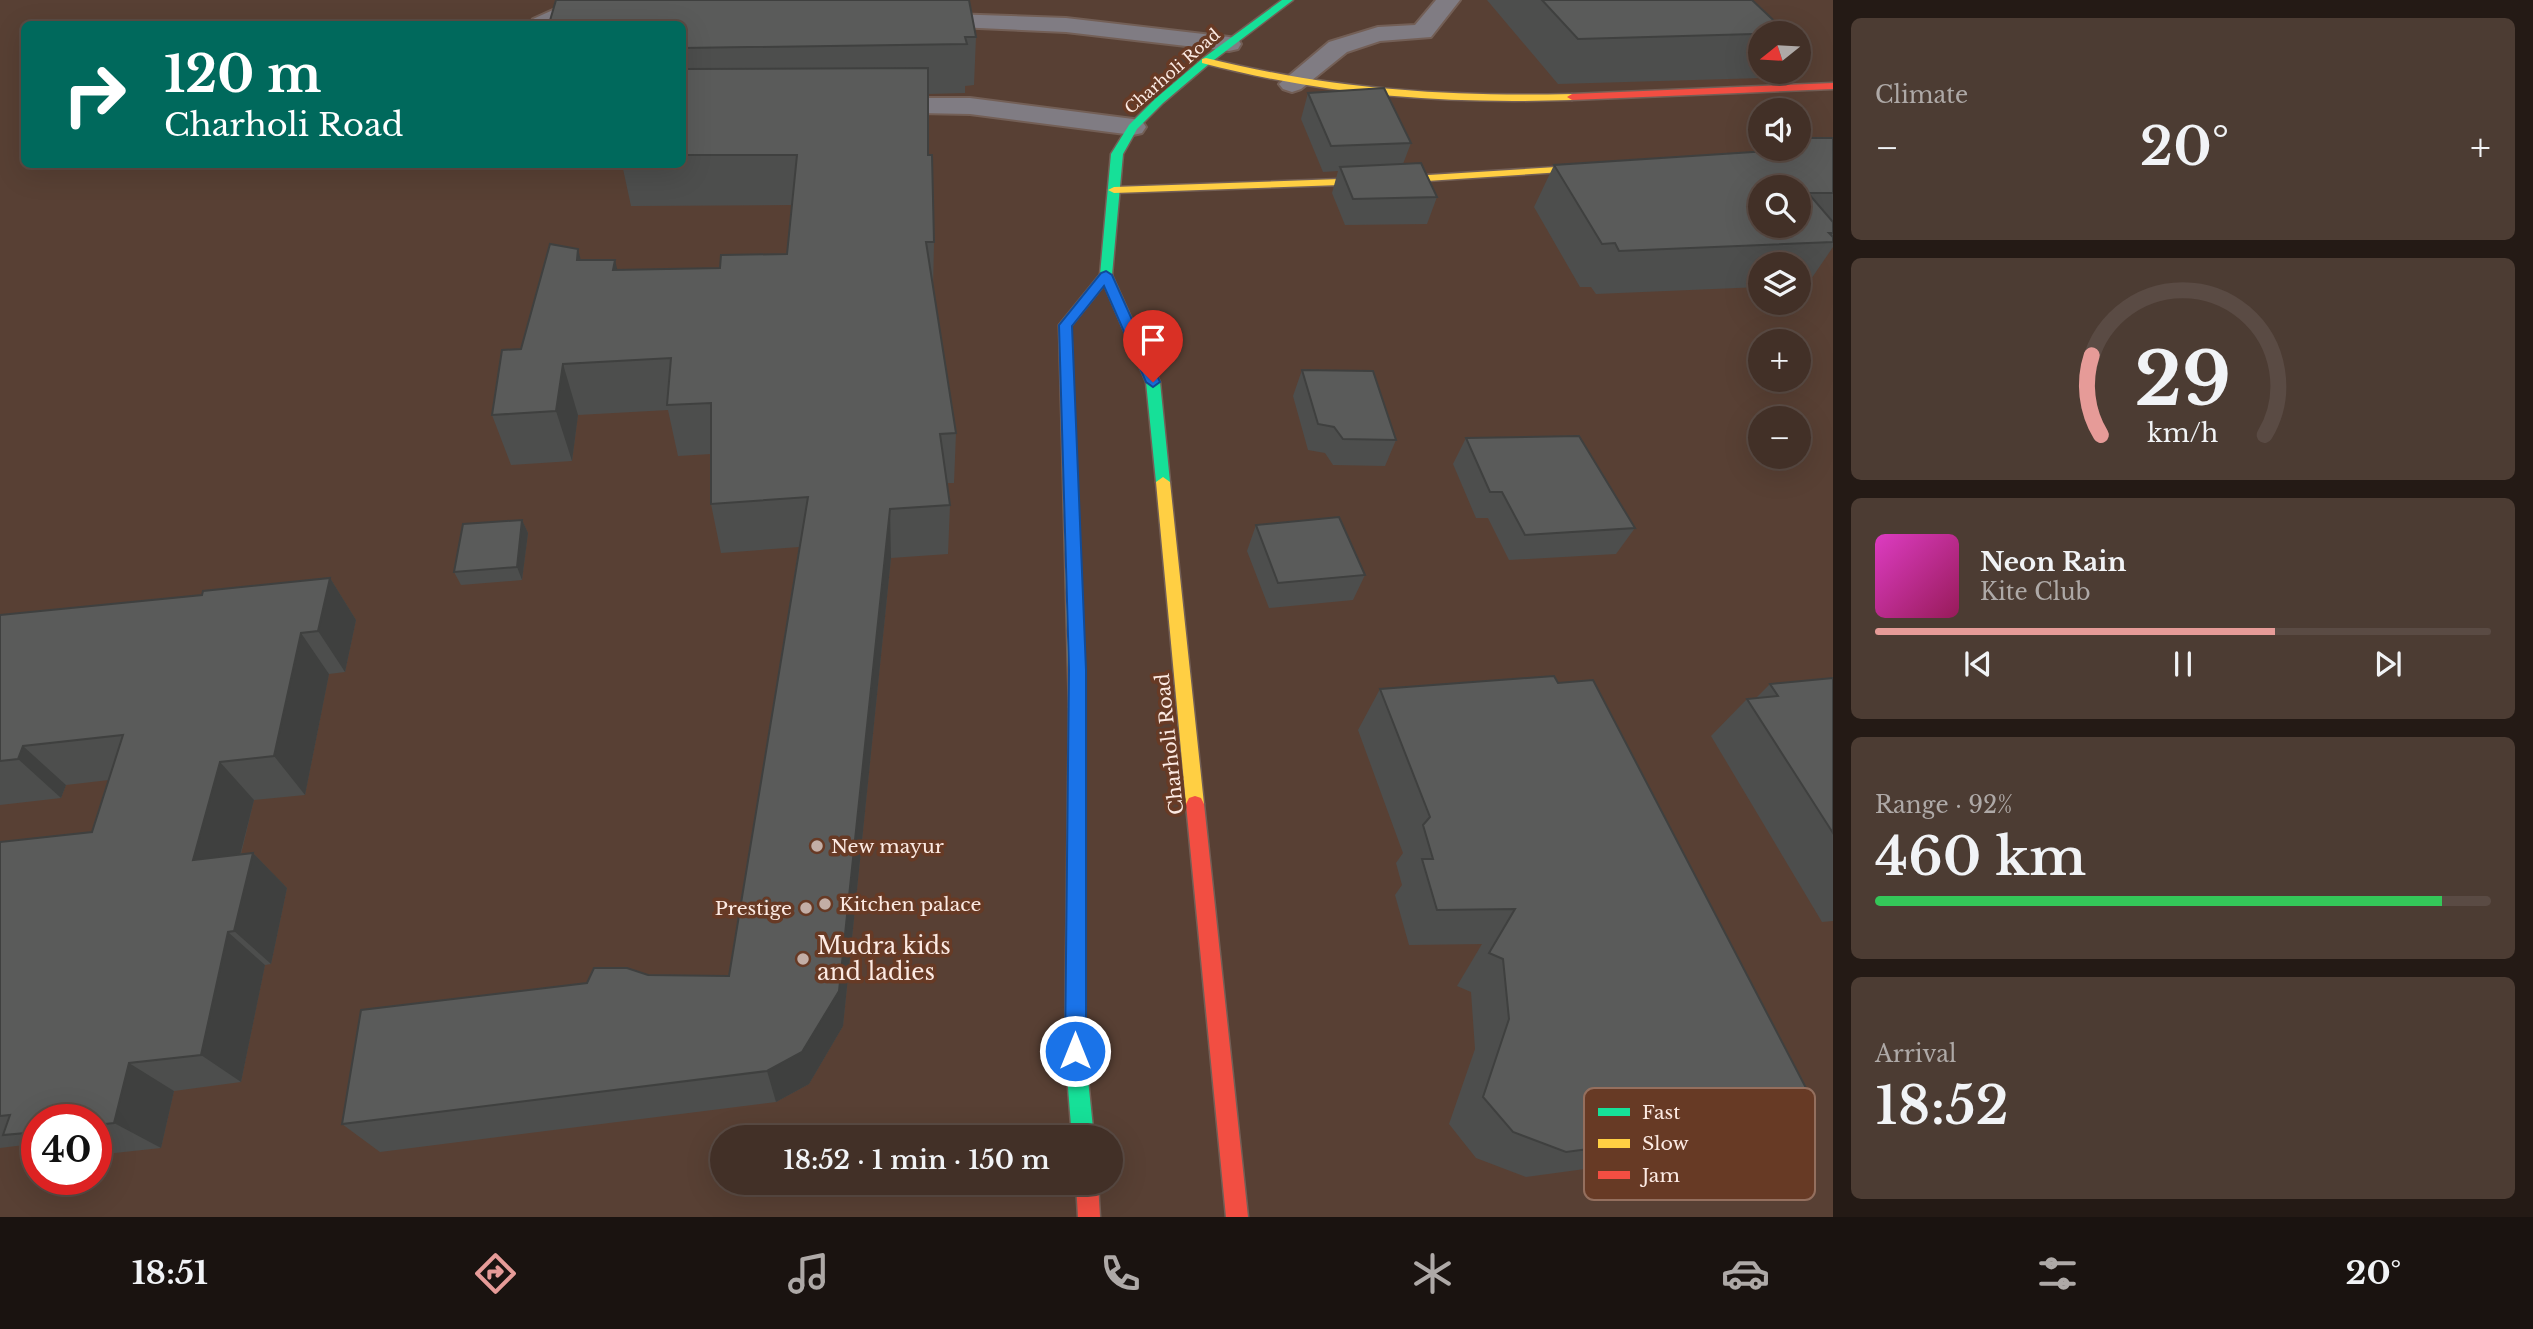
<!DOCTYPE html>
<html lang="en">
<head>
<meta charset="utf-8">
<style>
	body { margin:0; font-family:"Libre Baskerville",serif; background:#4c3c33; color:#f1f3f6; height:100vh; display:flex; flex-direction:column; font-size:26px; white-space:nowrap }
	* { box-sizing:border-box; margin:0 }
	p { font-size:23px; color:#aea9a7 }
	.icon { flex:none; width:38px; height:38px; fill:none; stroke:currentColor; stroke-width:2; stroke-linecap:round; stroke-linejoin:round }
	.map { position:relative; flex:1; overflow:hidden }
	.side { display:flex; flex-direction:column; gap:18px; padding:18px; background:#241a15; width:700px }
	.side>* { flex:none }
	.banner { position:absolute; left:21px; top:21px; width:665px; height:147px; border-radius:10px; box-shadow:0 7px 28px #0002,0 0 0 2px #5a4b44; background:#00695c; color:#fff; overflow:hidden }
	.needle { width:46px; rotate:252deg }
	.buttons { position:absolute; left:1748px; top:21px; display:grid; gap:14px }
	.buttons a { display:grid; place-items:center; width:63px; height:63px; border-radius:50%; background:#423027; box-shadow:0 7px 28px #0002,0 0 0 2px #5a4b44; font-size:35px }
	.speed { position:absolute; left:21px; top:1104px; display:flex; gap:14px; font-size:35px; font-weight:700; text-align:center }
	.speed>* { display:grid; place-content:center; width:91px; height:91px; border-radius:50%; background:#423027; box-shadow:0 7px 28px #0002,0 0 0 2px #5a4b44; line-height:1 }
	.speed .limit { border:10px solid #d22; background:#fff; color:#111 }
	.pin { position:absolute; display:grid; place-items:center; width:60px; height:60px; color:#fff; margin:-72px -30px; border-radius:50% 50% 50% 0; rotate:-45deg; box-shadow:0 0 7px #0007 }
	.pin .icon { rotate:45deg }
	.me { position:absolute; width:77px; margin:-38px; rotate:0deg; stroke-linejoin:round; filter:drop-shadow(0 0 5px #0008) }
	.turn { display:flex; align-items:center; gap:24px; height:147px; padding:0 28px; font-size:32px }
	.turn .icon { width:91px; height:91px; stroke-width:2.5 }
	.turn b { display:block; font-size:49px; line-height:60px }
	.big { font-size:52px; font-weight:600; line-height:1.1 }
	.side .tile { flex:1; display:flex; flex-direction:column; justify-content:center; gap:10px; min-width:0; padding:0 24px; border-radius:10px; background:#4c3c33 }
	.side .dial { align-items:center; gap:0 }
	.dial svg { height:182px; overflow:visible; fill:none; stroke:#5a4b44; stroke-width:7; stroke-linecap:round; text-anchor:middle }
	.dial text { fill:#f1f3f6; stroke:none }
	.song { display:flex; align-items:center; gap:21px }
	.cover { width:84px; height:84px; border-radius:10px; background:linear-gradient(135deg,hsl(310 70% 55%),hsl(330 70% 35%)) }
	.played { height:7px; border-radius:4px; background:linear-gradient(90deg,#e69b98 65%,#5a4b44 65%) }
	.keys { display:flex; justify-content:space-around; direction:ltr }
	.heat { display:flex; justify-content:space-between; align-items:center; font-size:38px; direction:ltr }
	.charge { height:10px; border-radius:5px; background:linear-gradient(90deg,#34c759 92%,#5a4b44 0) }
	.trip { position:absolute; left:710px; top:1125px; width:413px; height:70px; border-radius:35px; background:#423027; box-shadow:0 7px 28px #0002,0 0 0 2px #5a4b44; font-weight:600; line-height:70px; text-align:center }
	.menu { display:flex; height:112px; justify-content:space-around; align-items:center; background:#1a1310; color:#aea9a7 }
	.menu .icon { width:49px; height:49px }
	.menu .on { color:#e69b98 }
	.menu b { font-size:32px; color:#f1f3f6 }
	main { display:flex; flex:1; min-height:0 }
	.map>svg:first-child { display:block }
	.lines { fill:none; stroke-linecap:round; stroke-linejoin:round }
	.street-casing { stroke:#735f56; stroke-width:4 }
	.fast-casing { stroke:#735f56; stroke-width:3 }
	.slow-casing { stroke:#735f56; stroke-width:3 }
	.jam-casing { stroke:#735f56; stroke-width:3 }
	.street { fill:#807c83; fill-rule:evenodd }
	.fast { fill:#16e098; fill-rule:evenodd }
	.slow { fill:#ffcf43; fill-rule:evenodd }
	.jam { fill:#f24e42; fill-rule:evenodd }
	.wall { fill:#4d4e4d }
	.shaded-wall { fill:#3f403f }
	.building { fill:#5a5b5a; stroke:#3f403f; stroke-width:2; fill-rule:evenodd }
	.route { fill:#1a73e8; stroke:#114b97; stroke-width:2 }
	.poi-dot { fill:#c3aea6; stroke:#673a25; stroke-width:2.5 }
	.labels { text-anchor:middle; stroke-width:7; stroke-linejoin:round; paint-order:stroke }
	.far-street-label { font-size:16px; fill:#fceae3; stroke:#673a25 }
	.street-label { font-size:19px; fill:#fceae3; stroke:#673a25 }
	.poi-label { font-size:19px; fill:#fceae3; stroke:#673a25; text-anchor:start }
	.near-poi-label { font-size:23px; fill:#fceae3; stroke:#673a25; text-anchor:start }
	.key { fill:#673a25; stroke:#946f5e; stroke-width:2 }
	.key-label { font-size:19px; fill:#fceae3 }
</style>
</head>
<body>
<main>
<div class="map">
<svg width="1833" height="1217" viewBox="0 0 1833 1217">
	<rect width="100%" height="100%" fill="#584034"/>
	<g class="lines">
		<defs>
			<path id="street" d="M 575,0 L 609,3 L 613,8 L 609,13 L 579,14 L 559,24 L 529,24 L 533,19 Z
				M 1436,0 L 1460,0 L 1431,37 L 1380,41 L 1347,52 L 1301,89 L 1292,92 L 1283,89 L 1279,84 L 1329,42 L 1378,27 L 1415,25 Z
				M 920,13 L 1066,18 L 1229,37 L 1238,39 L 1241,44 L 1238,49 L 1229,51 L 1066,32 L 912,25 L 908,20 L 912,15 Z
				M 877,98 L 970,98 L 1133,119 L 1142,121 L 1146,127 L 1142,133 L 1133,135 L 970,114 L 868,112 L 864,106 L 868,100 Z"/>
			<path id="fast" d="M 1282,0 L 1293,0 L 1210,63 L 1163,103 L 1137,129 L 1123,154 L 1112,275 L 1160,382 L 1170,482 L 1163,487 L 1156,482 L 1146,382 L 1100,275 L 1111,154 L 1129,125 L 1155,99 L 1202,59 Z
				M 1077,700 L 1083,702 L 1085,707 L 1085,1050 L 1094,1138 L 1072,1138 L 1065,1050 L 1069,707 L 1071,702 Z"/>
			<path id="slow" d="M 1206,58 C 1331,89 1443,97 1572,94 L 1577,97 L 1572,100 C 1442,104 1329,96 1202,63 L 1202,59 Z
				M 1604,164 L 1608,165 L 1608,169 L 1396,183 L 1114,193 L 1108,190 L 1114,187 L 1396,177 Z
				M 1106,271 L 1112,275 L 1071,326 L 1085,707 L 1083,712 L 1077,714 L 1071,712 L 1069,707 L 1059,325 L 1102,272 Z
				M 1163,477 L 1170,482 L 1204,804 L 1201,810 L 1195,812 L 1189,810 L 1186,804 L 1156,482 Z"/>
			<path id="jam" d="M 1833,83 L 1833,89 L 1572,100 L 1567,97 L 1572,94 Z
				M 1195,796 L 1201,798 L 1204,804 L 1248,1217 L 1226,1217 L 1186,804 L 1189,798 Z
				M 1076,1183 L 1098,1183 L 1100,1217 L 1078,1217 Z"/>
		</defs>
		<!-- street casing -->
		<use href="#street" class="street-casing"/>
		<!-- fast casing -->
		<use href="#fast" class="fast-casing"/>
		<!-- slow casing -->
		<use href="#slow" class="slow-casing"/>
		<!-- jam casing -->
		<use href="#jam" class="jam-casing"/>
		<!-- street -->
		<use href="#street" class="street"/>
		<!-- fast -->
		<use href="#fast" class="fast"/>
		<!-- slow -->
		<use href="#slow" class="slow"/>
		<!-- jam -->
		<use href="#jam" class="jam"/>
	</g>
	<!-- wall -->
	<path class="wall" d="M 1487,0 L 1752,0 L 1760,33 L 1760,72 L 1766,72 L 1762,78 L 1558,84 Z
		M 682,24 L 976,37 L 974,85 L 965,86 L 965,93 L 928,94 L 928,155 L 934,242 L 933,291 L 956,433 L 954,483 L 947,483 L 950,505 L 948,554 L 891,558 L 843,1026 L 809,1084 L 776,1102 L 380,1152 L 342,1124 L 587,983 L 648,975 L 729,976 L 799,547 L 721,553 L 711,504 L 711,454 L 678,456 L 668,410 L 578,415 L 572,461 L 511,465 L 492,415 L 521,349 L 581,260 L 618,270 L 720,268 L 787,254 L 792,205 L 631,206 L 622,164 L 682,164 Z
		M 1308,93 L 1411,143 L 1403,164 L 1437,197 L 1427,224 L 1345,225 L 1332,193 L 1338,171 L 1323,172 L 1301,119 Z
		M 1833,138 L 1833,247 L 1807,285 L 1799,285 L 1799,264 L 1760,264 L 1760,287 L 1596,294 L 1591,287 L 1580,287 L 1534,207 L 1554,165 L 1764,151 L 1766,149 L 1799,149 Z
		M 1302,370 L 1396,440 L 1385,466 L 1333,465 L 1325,453 L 1308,450 L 1293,396 Z
		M 1466,438 L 1635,528 L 1616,554 L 1509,560 L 1488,518 L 1476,518 L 1453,464 Z
		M 522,520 L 528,533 L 522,580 L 461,585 L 454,572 Z
		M 1256,525 L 1365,575 L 1353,600 L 1269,608 L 1247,551 Z
		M 330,578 L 356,620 L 345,672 L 329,674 L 305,795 L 254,800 L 241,854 L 253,853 L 287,888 L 271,964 L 265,965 L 241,1082 L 174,1091 L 161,1148 L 96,1155 L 96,1120 L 37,1120 L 37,1151 L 24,1145 L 0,1148 L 0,842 L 92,832 L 109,780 L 66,785 L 61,798 L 0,805 L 0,615 L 202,595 Z
		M 1833,678 L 1833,921 L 1822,922 L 1711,736 L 1747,699 L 1756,698 L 1770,684 Z
		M 1380,689 L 1808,1120 L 1754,1146 L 1526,1177 L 1476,1158 L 1449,1124 L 1475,1049 L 1471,992 L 1457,986 L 1482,944 L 1409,945 L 1395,895 L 1402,885 L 1396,863 L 1403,853 L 1358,730 Z"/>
	<!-- shaded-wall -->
	<path class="shaded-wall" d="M 578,249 L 591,300 L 577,260 Z
		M 615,260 L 627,310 L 613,270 Z
		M 563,364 L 578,415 L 572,461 L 556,411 Z
		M 890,509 L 891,558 L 843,1026 L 809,1084 L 776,1102 L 767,1071 Z
		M 522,520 L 528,533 L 522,580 L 517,567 Z
		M 330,578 L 356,620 L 345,672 L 318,631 Z
		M 301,633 L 329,674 L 305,795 L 274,756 Z
		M 23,746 L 66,785 L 61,798 L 18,759 Z
		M 220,762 L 254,800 L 230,895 L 193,860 Z
		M 253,853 L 287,888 L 271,964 L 234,931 Z
		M 228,932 L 265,965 L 241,1082 L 201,1055 Z
		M 129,1063 L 174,1091 L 161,1148 L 114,1123 Z"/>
	<!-- building -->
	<path class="building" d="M 556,0 L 969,0 L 976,37 L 965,37 L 967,44 L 682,48 L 682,24 L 549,24 Z
		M 1542,0 L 1752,0 L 1787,33 L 1578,39 Z
		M 928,68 L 928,155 L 932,155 L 934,242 L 926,242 L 956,433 L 940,434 L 950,505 L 890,509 L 839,991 L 802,1052 L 767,1071 L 342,1124 L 361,1010 L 587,983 L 594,968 L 627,968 L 648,975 L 729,976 L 808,497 L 711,504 L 711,403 L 667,405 L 671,358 L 563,364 L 556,411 L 492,415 L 502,350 L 521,349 L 550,244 L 578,249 L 577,260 L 615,260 L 613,270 L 720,268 L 721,255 L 787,254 L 797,155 L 682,155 L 682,69 Z
		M 1384,88 L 1411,143 L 1331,146 L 1308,93 Z
		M 1799,138 L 1833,138 L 1833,193 L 1808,193 L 1833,222 L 1833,233 L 1829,233 L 1833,237 L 1833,242 L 1619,251 L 1615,243 L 1602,244 L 1554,165 L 1782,150 L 1781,149 L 1799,149 ZM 1760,187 L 1799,187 L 1799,226 L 1760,226 Z
		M 1421,163 L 1437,197 L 1353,199 L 1340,167 Z
		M 1302,370 L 1373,371 L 1396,440 L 1343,439 L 1334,427 L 1318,424 Z
		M 1579,436 L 1635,528 L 1525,535 L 1502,492 L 1490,492 L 1466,438 Z
		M 1339,517 L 1365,575 L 1278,583 L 1256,525 Z
		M 522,520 L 517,567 L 454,572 L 463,524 Z
		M 330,578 L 318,631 L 301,633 L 274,756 L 220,762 L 193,860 L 253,853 L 234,931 L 228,932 L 201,1055 L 129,1063 L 114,1123 L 96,1125 L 96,1120 L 37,1120 L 37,1132 L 3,1135 L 10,1115 L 0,1116 L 0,842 L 92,832 L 123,735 L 23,746 L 18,759 L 0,761 L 0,615 L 202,595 L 203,591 Z
		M 1554,676 L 1558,683 L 1593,680 L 1806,1088 L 1808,1120 L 1566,1152 L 1513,1132 L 1483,1097 L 1509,1019 L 1503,959 L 1489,953 L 1515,909 L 1437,910 L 1422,859 L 1433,859 L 1423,825 L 1430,817 L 1380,689 Z
		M 1833,678 L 1833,833 L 1747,699 L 1778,696 L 1770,684 Z"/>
	<!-- route -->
	<path class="route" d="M 1106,271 L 1112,275 L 1160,382 L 1153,387 L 1146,382 L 1104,286 L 1072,326 L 1086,670 L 1086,1051 L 1083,1058 L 1075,1061 L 1068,1058 L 1065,1051 L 1069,670 L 1059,325 L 1101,273 Z"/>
	<!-- markers -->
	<g class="poi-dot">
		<circle cx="817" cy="846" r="7"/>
		<circle cx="825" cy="904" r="7"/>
		<circle cx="806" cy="908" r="7"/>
		<circle cx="803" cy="959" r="7"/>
	</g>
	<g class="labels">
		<!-- far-street labels -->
		<g class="far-street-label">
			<text transform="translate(1172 71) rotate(-41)" y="6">Charholi Road</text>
		</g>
		<!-- street labels -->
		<g class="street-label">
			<text transform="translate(1169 744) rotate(-96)" y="7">Charholi Road</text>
		</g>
		<!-- poi labels -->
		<g class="poi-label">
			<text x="831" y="853">New mayur</text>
			<text x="839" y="911">Kitchen palace</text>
			<text x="792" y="915" text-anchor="end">Prestige</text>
		</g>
		<!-- near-poi labels -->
		<g class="near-poi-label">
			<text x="817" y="954">Mudra kids<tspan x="817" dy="26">and ladies</tspan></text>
		</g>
	</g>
	<!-- legend -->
	<rect x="1584" y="1088" width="231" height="112" rx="10" class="key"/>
	<rect x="1598" y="1108" width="32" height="8" fill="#16e098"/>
	<rect x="1598" y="1139" width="32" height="9" fill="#ffcf43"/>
	<rect x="1598" y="1171" width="32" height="8" fill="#f24e42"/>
	<g class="key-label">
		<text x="1642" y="1119">Fast</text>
		<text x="1642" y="1150">Slow</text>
		<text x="1642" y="1182">Jam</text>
	</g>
</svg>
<div class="buttons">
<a><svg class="needle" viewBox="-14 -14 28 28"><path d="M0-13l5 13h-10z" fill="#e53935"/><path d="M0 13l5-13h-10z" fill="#aea9a7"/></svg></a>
<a><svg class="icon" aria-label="sound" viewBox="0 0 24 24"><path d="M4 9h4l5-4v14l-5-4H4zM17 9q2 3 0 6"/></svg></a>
<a><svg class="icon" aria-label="search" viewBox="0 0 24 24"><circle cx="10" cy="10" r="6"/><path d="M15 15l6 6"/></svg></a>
<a><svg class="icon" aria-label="layers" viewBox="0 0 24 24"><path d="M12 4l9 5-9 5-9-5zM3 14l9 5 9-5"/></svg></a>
<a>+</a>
<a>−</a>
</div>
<div class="speed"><div class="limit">40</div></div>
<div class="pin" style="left:1153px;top:382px;background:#d93025"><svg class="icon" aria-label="arrive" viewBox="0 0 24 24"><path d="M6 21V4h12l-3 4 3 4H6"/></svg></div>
<svg class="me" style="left:1075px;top:1051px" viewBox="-20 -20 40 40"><circle r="17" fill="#1a73e8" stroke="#fff" stroke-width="3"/><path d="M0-11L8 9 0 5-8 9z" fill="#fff"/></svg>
<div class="trip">18:52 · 1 min · 150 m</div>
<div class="banner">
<div class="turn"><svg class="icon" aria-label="right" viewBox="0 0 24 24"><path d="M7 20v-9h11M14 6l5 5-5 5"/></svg><div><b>120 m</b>Charholi Road</div></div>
</div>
</div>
<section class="side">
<div class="tile"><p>Climate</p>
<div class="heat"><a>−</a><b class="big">20°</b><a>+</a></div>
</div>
<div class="tile dial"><svg viewBox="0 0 100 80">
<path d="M14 69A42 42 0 1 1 86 69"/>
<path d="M14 69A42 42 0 0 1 10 34" stroke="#e69b98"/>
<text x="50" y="56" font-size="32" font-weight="700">29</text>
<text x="50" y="72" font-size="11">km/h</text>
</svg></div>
<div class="tile">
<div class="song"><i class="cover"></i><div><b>Neon Rain</b><p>Kite Club</p></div></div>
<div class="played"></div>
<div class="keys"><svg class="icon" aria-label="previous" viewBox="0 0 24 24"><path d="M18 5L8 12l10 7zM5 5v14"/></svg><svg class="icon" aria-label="pause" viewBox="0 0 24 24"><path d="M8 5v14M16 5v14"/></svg><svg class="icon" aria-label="next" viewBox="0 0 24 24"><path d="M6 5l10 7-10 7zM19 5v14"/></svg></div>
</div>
<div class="tile"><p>Range · 92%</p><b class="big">460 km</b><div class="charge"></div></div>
<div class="tile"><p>Arrival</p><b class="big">18:52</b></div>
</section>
</main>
<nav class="menu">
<b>18:51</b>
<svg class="icon on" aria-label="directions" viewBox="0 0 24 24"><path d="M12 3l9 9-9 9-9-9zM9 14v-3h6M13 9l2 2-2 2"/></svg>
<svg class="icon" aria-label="music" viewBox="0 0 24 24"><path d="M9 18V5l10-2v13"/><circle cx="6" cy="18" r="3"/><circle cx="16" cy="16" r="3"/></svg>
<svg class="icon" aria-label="phone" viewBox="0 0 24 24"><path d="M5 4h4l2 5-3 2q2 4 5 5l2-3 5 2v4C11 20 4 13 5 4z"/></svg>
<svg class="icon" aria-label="climate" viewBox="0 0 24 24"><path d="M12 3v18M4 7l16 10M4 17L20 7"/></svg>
<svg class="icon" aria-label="car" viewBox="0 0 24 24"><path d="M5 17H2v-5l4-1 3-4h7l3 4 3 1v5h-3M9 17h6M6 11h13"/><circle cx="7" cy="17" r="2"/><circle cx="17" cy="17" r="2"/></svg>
<svg class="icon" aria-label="filters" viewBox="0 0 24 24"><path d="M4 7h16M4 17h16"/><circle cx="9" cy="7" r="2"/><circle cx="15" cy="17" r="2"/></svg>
<b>20°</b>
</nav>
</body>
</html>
